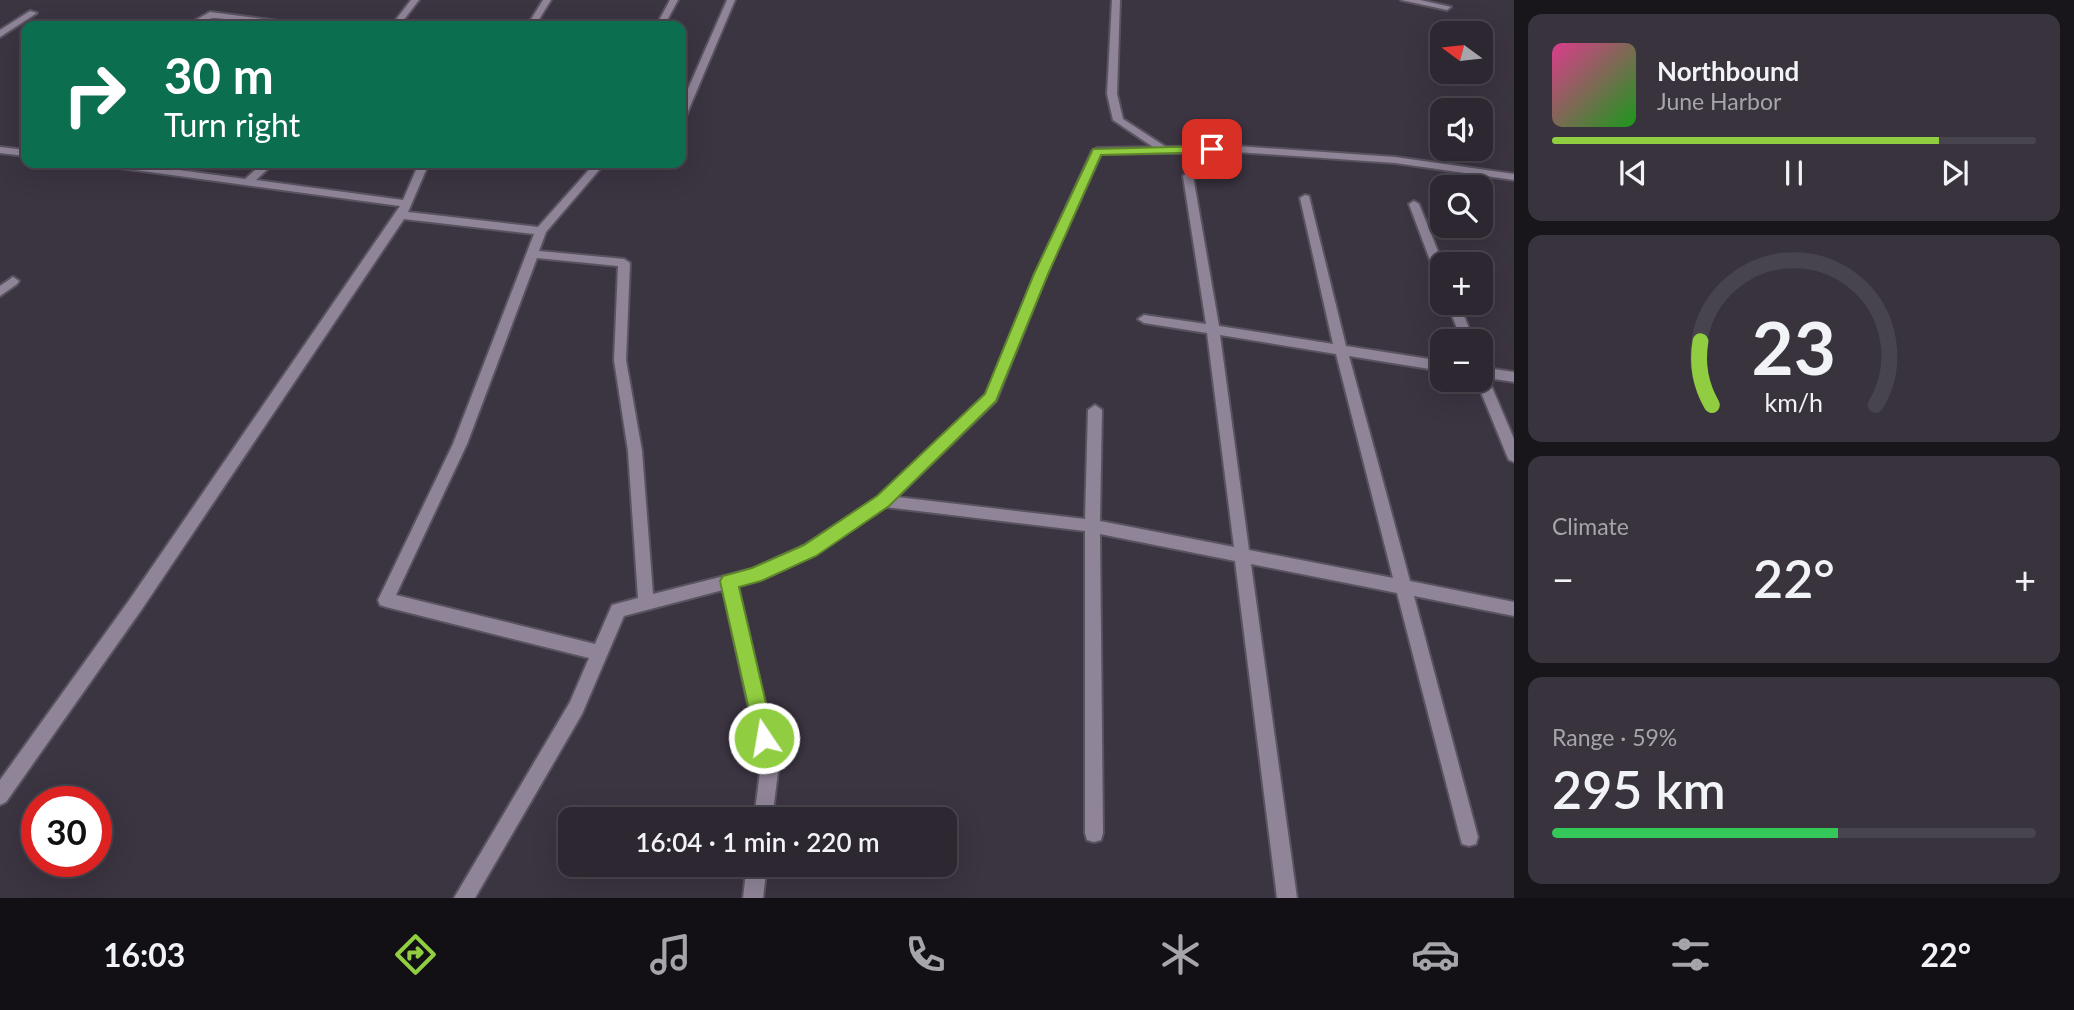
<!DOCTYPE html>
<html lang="en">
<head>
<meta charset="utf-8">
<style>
	body { margin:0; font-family:Lato,sans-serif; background:#38333d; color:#f1f3f6; height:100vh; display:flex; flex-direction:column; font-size:26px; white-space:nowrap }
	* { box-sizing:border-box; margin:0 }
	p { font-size:23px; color:#a6a5ab }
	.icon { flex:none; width:38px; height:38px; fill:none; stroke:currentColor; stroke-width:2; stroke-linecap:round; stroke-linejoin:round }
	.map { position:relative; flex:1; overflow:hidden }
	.sheet { display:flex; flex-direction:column; gap:14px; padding:14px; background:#18151b; width:560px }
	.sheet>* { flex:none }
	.guide { position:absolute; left:21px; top:21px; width:665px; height:147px; border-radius:14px; box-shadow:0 7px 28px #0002,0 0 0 2px #48444d; background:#0b6e4f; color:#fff; overflow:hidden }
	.needle { width:46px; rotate:285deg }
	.tools { position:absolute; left:1430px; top:21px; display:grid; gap:14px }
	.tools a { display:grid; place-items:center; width:63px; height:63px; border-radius:14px; background:#2c2731; box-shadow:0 7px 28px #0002,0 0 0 2px #48444d; font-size:35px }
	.speed { position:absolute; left:21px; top:786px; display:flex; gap:14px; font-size:35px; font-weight:700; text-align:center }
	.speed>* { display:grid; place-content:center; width:91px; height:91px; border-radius:50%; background:#2c2731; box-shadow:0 7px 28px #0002,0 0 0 2px #48444d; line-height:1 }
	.speed .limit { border:10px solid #d22; background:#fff; color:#111 }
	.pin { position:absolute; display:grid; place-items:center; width:60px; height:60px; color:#fff; margin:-30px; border-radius:14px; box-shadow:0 4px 10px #0006 }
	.me { position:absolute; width:77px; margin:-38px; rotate:348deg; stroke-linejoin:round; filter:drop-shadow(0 0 5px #0008) }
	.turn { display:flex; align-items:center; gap:24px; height:147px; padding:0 28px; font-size:32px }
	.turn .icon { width:91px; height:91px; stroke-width:2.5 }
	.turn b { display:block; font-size:49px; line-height:60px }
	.big { font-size:52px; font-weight:600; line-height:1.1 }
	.sheet .tile { flex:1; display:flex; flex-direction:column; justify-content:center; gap:10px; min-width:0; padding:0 24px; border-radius:14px; background:#38333d }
	.sheet .dial { align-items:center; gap:0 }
	.dial svg { height:182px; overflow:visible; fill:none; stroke:#48444d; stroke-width:7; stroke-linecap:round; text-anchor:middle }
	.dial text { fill:#f1f3f6; stroke:none }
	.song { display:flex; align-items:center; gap:21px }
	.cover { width:84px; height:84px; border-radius:10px; background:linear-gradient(135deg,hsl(330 70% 55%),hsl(120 70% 35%)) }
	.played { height:7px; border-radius:4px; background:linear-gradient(90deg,#90cd40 80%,#48444d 80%) }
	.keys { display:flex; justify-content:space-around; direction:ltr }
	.heat { display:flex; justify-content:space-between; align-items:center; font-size:38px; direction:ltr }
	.charge { height:10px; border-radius:5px; background:linear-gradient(90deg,#34c759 59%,#48444d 0) }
	.trip { position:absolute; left:558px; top:807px; width:399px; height:70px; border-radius:14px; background:#2c2731; box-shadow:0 7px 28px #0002,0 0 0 2px #48444d; font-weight:600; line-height:70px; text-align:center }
	.dock { display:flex; height:112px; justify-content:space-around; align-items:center; background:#121014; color:#a6a5ab }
	.dock .icon { width:49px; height:49px }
	.dock .active { color:#90cd40 }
	.dock b { font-size:32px; color:#f1f3f6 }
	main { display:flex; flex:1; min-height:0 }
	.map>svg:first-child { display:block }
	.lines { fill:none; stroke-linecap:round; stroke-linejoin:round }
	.street-casing { stroke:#59535f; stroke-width:4 }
	.street { fill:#8f8498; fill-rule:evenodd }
	.route { fill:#90cd40; stroke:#5e852a; stroke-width:2 }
</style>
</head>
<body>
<main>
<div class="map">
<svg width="1514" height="898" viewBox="0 0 1514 898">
	<rect width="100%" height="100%" fill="#3b3441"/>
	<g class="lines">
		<defs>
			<path id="street" d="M 411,0 L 419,0 L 399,26 L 391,26 Z
				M 543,0 L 551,0 L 535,26 L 527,26 Z
				M 670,0 L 678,0 L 664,26 L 656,26 Z
				M 727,0 L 735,0 L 686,116 L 681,119 L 681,105 Z
				M 1112,0 L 1120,0 L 1117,94 L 1123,119 L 1166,147 L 1236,146 L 1395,157 L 1514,174 L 1514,180 L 1395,163 L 1236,152 L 1101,154 L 1047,274 L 996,401 L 897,497 L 1085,519 L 1088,410 L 1095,405 L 1102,410 L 1100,521 L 1234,547 L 1207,333 L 1144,323 L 1138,319 L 1144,315 L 1206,324 L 1183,176 L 1188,173 L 1193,176 L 1219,326 L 1333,344 L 1300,198 L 1305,195 L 1309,196 L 1346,346 L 1442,361 L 1442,371 L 1349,356 L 1410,581 L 1514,602 L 1514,616 L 1414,596 L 1478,837 L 1476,844 L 1469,846 L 1462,844 L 1460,837 L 1397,593 L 1251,564 L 1297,898 L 1277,898 L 1235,561 L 1100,534 L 1103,833 L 1101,840 L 1094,842 L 1087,840 L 1085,833 L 1085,531 L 885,507 C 839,539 793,572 738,586 L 779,764 L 772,819 L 754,819 L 761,764 L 723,590 L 624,616 L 582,714 L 475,898 L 454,898 L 570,702 L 589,658 L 386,607 L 380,605 L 378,600 L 453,444 L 534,234 L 404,219 L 142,609 L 6,802 L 0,805 L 0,780 L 130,599 L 400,206 L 106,166 L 101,163 L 127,163 L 245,179 L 263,163 L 274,163 L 256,180 L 403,200 L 419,163 L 429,163 L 408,212 L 538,227 L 595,163 L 605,163 L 546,232 L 539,251 L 624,259 L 630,263 L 626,360 L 642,451 L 653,594 L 752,569 L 805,545 L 878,497 L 986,394 L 1035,274 L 1092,151 L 1097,148 L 1153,147 L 1113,120 L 1107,94 ZM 537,258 L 618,266 L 614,360 L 628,451 L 638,598 L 612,605 L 595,644 L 396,595 L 467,444 ZM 1220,335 L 1336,354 L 1393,578 L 1249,550 Z
				M 1401,0 L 1420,0 L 1451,7 L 1447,10 Z
				M 30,11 L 37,13 L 0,37 L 0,30 Z
				M 210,12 L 293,23 L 297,26 C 270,27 243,20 215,18 C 205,18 198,27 185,26 Z
				M 0,147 L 26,150 L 26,156 L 0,153 Z
				M 1414,201 L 1419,204 L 1443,264 L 1442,280 L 1436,276 L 1409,204 Z
				M 13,277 L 19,281 L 17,284 L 0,296 L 0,286 Z
				M 1447,303 L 1459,303 L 1474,341 L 1462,341 Z
				M 1480,367 L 1514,372 L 1514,382 L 1488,378 L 1514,439 L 1514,462 L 1509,460 L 1507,456 L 1476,380 L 1480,380 Z
				M 747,864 L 767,864 L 763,898 L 743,898 Z"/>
		</defs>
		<!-- street casing -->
		<use href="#street" class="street-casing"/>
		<!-- street -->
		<use href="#street" class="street"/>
	</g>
	<!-- route -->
	<path class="route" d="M 1212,146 L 1216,147 L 1216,152 L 1101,155 L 1048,274 L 996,401 L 889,506 L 816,556 L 761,581 L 739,587 L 774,738 L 771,745 L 764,748 L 757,745 L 720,581 L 723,576 L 752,568 L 804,545 L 877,496 L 985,394 L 1034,274 L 1093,149 Z"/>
</svg>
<div class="tools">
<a><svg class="needle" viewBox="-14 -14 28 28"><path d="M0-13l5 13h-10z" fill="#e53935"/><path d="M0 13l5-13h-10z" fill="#a6a5ab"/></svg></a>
<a><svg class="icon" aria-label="sound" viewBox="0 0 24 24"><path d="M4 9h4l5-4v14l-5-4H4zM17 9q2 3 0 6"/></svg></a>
<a><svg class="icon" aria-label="search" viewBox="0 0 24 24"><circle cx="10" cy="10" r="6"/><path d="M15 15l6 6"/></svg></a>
<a>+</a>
<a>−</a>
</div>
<div class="speed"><div class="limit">30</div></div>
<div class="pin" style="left:1212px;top:149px;background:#d93025"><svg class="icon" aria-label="arrive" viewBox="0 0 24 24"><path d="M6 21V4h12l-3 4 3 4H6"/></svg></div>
<svg class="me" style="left:764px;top:738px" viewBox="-20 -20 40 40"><circle r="17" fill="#90cd40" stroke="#fff" stroke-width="3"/><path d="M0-11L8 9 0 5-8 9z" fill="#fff"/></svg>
<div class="trip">16:04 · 1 min · 220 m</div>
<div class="guide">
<div class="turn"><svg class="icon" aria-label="right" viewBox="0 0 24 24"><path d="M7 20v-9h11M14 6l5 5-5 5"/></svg><div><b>30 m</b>Turn right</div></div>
</div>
</div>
<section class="sheet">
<div class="tile">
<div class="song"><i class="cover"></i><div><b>Northbound</b><p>June Harbor</p></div></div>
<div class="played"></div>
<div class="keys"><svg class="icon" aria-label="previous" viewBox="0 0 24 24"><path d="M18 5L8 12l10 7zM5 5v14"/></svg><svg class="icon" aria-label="pause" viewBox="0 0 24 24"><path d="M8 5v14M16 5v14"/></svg><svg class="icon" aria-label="next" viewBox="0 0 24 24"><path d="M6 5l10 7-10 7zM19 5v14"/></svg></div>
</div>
<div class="tile dial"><svg viewBox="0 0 100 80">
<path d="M14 69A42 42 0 1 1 86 69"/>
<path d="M14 69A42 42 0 0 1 9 41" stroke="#90cd40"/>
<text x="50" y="56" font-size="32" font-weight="700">23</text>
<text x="50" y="72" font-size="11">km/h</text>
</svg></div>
<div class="tile"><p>Climate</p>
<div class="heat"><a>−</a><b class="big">22°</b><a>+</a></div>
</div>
<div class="tile"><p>Range · 59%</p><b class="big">295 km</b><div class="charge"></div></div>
</section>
</main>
<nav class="dock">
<b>16:03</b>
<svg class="icon active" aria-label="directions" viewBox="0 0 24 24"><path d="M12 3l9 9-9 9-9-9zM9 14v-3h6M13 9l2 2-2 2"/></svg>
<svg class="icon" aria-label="music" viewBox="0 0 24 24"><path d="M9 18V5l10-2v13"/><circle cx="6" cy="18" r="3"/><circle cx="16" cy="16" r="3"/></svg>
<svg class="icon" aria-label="phone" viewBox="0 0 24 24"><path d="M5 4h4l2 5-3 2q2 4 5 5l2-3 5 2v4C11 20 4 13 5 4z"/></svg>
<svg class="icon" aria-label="climate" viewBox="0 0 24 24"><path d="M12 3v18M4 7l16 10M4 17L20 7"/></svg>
<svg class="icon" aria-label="car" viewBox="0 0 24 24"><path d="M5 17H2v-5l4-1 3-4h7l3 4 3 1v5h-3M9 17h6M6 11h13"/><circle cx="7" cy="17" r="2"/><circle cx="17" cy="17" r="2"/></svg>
<svg class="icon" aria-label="filters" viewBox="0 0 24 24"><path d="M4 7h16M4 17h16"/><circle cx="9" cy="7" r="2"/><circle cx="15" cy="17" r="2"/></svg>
<b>22°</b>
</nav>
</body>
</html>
